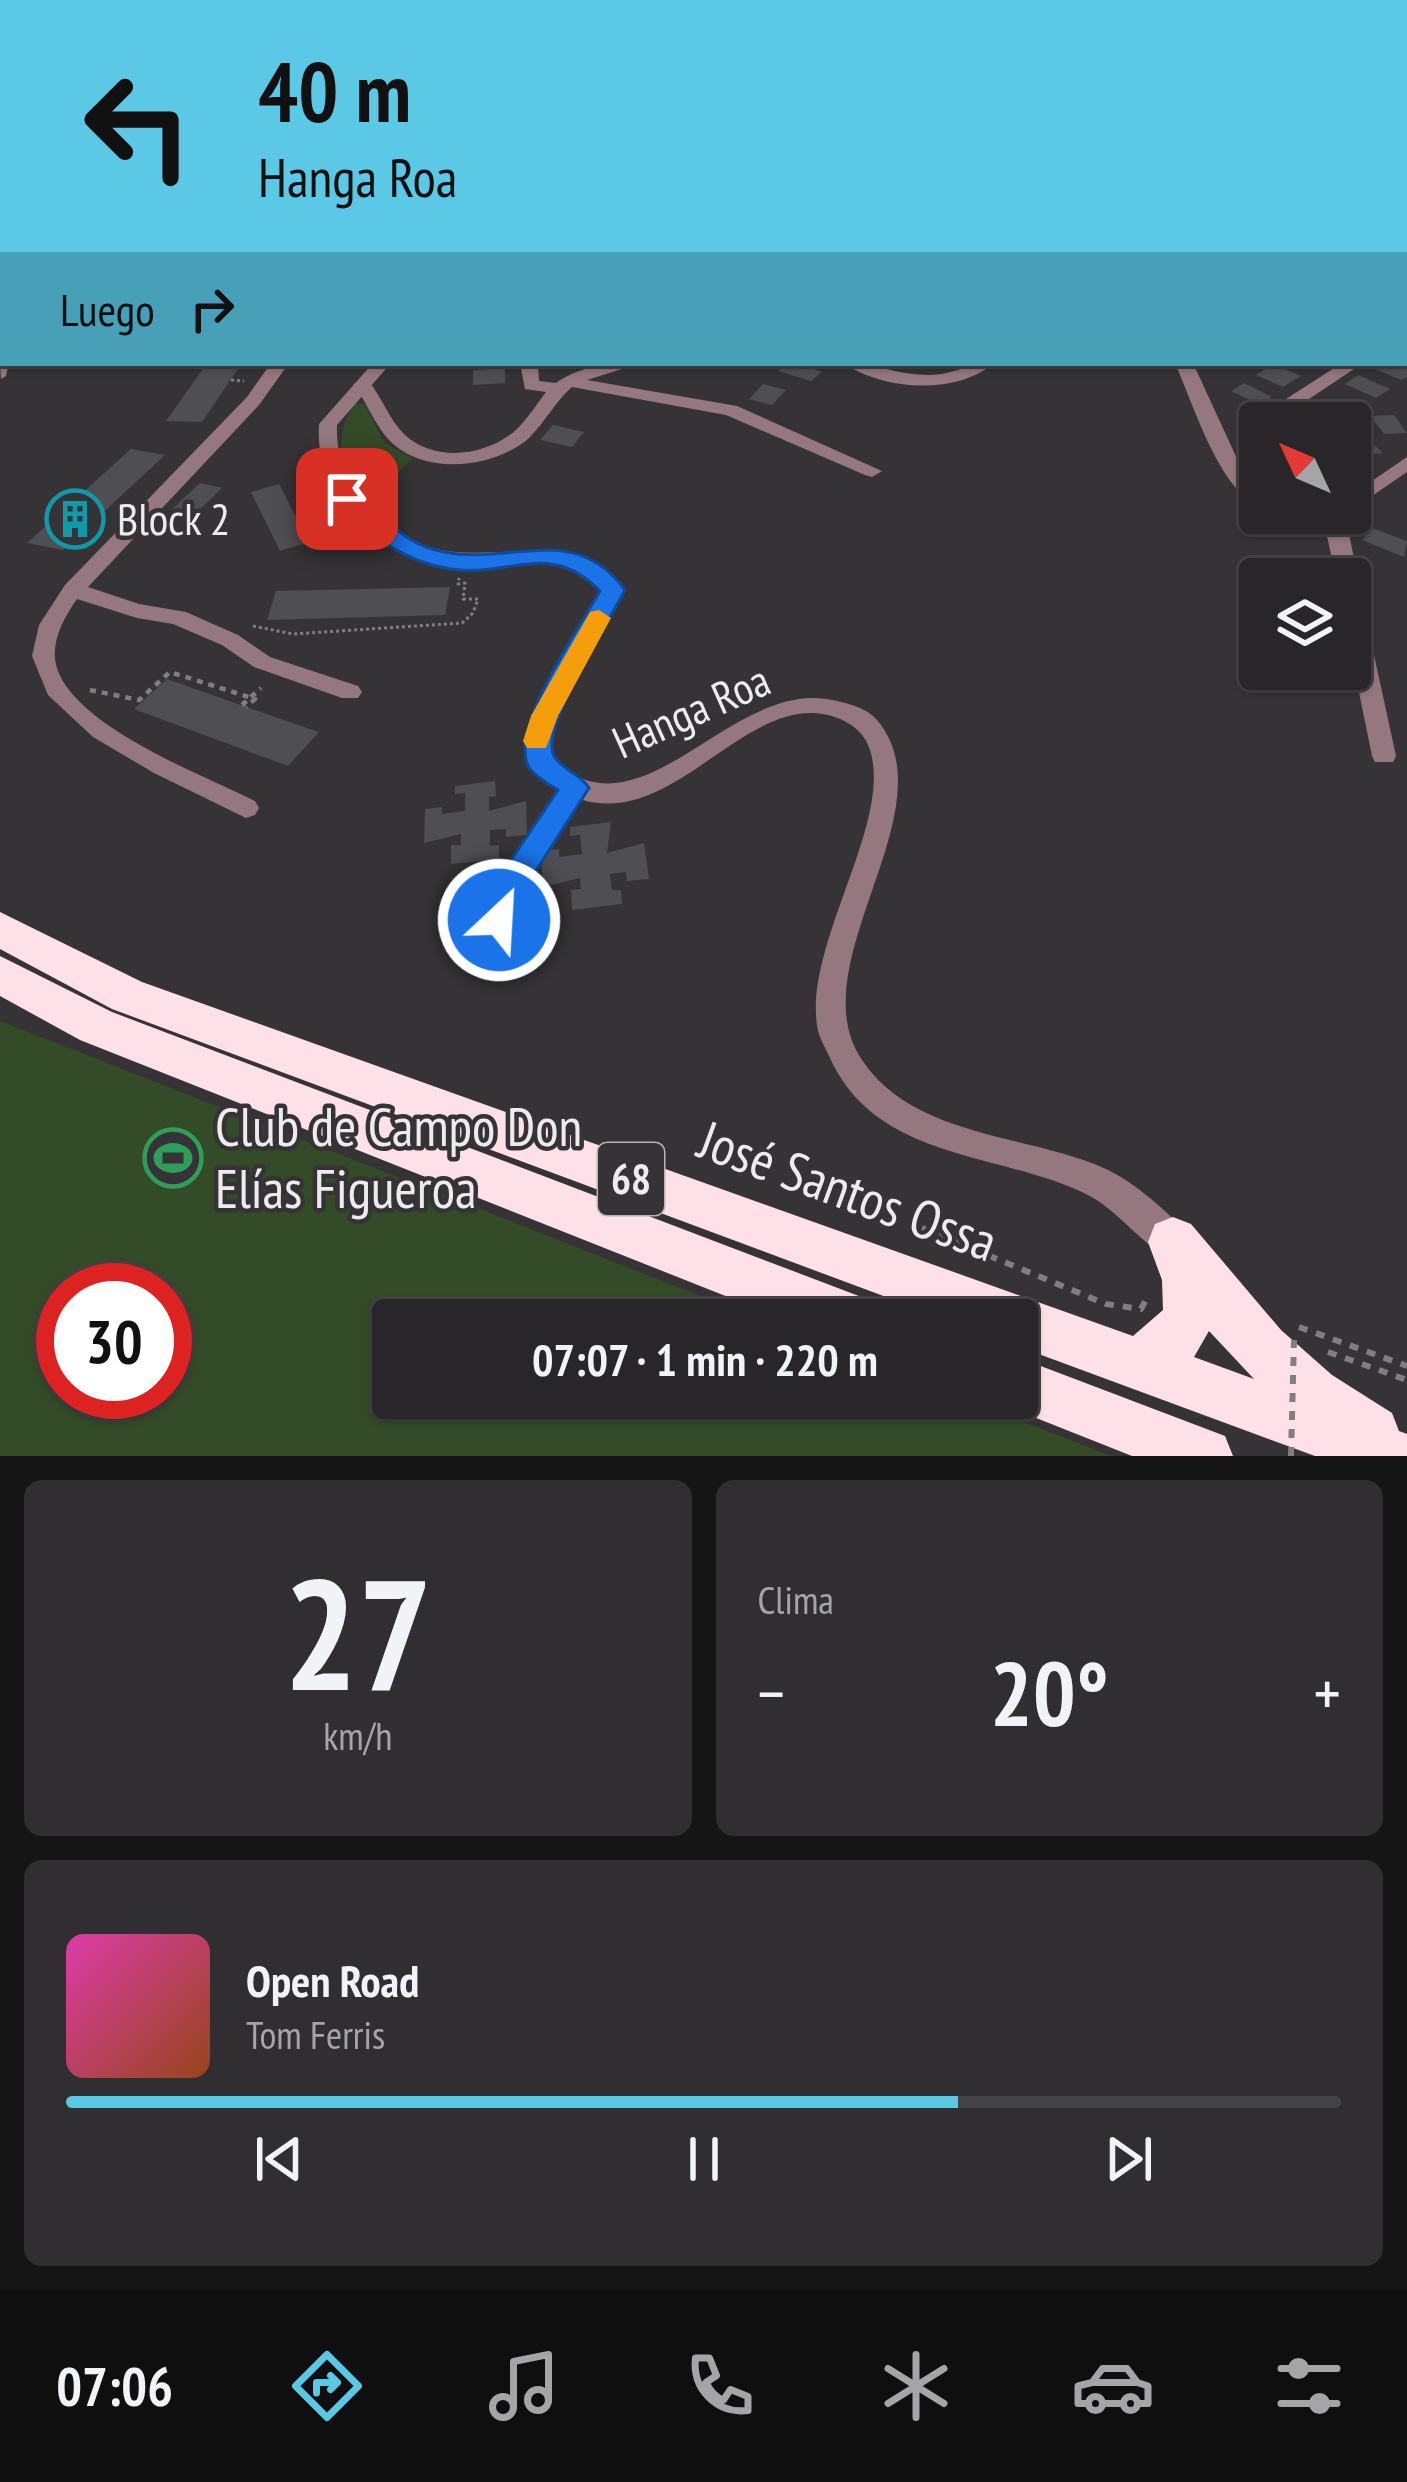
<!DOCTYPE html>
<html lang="es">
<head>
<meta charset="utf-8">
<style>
	body { margin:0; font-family:"PT Sans Narrow",sans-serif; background:#302e30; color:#f1f3f6; height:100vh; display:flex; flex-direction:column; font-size:45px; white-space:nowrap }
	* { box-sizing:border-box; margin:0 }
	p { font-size:39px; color:#a5a5a8 }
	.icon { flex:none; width:66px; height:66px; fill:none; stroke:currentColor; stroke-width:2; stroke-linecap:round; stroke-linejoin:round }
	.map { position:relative; height:1456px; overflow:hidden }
	.side { display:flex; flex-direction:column; gap:24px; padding:24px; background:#161516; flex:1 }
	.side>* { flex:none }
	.hud { position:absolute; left:0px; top:0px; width:1407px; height:366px; box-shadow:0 3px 9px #0004,0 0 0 3px #444345; background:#5bc8e6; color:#111; overflow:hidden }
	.needle { width:78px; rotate:314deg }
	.controls { position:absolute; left:1239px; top:402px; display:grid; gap:24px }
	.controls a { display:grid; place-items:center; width:132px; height:132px; border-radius:12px; background:#282628; box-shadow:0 3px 9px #0004,0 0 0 3px #444345; font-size:60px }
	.speed { position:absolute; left:36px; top:1263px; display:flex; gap:24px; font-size:60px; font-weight:700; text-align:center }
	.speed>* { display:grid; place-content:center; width:156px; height:156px; border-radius:50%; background:#282628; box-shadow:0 3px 9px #0004,0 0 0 3px #444345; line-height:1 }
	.speed .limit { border:18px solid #d22; background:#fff; color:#111 }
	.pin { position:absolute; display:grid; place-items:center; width:102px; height:102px; color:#fff; margin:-51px; border-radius:24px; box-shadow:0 6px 18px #0006 }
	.me { position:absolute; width:132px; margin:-66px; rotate:25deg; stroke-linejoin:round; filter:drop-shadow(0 0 9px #0008) }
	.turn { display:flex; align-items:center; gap:42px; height:252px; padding:0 60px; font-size:54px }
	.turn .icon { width:156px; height:156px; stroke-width:2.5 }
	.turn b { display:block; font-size:84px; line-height:102px }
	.then { display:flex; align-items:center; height:114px; padding:0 60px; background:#0003; gap:24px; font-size:45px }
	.big { font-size:90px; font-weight:700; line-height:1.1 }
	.side .widget { flex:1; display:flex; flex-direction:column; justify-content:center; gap:18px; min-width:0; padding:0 42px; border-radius:18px; background:#302e30 }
	.side .dial { align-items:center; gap:0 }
	.dial b { font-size:156px; line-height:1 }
	.song { display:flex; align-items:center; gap:36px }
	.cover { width:144px; height:144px; border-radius:18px; background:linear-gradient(135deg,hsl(320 70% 55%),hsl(20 70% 35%)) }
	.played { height:12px; border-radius:6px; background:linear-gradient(90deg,#5bc8e6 70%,#444345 70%) }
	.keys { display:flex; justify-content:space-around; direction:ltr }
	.heat { display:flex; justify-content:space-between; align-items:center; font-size:66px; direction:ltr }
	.side .tiles { flex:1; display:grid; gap:24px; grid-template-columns:1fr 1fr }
	.widget:last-child { grid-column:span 2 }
	.trip { position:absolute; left:372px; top:1299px; width:666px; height:120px; border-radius:12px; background:#282628; box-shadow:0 3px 9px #0004,0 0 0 3px #444345; font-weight:700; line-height:120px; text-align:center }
	.menu { display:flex; height:192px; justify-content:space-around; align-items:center; background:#100f10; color:#a5a5a8 }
	.menu .icon { width:84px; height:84px }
	.menu .on { color:#5bc8e6 }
	.menu b { font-size:54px; color:#f1f3f6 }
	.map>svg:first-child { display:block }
	.green { fill:#344b28; fill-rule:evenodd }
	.building { fill:#4f4e52 }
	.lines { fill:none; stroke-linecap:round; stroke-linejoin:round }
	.path-far2 { stroke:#807e80; stroke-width:3; stroke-dasharray:3 3; stroke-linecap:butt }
	.path-far1 { stroke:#807e80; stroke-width:4.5; stroke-dasharray:6 6; stroke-linecap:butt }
	.path { stroke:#807e80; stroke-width:6; stroke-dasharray:9 9; stroke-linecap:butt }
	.service { fill:#95777f; fill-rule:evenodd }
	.pedestrian { fill:#95777f; fill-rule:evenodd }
	.minor { fill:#95777f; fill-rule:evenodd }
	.tertiary { fill:#95777f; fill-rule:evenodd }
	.motorway { fill:#fee0e8; fill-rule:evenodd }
	.path-bridge-far1 { stroke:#807e80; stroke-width:4.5; stroke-dasharray:6 6; stroke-linecap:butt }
	.path-bridge { stroke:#807e80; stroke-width:6; stroke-dasharray:9 9; stroke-linecap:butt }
	.route { fill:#1a73e8; stroke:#114b97; stroke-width:3 }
	.slow { fill:#f59e0b }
	.labels { text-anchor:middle; stroke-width:9; stroke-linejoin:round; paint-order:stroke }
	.shield { fill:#363336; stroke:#b6b4b6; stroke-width:3 }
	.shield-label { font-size:42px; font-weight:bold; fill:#edebed }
	.poi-label { font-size:45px; fill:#edebed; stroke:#363336; text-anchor:start }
	.street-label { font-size:45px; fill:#edebed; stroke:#363336 }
	.near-poi-label { font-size:54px; fill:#edebed; stroke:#363336; text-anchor:start }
	.near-street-label { font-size:54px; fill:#edebed; stroke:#363336 }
</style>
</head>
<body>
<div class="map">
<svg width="1407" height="1456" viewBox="0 0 1407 1456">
	<rect width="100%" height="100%" fill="#363336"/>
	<!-- green -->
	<path class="green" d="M 355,404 L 365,404 L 384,443 L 413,458 L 369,501 C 342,471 330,440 355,404 Z
		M 0,1021 L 762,1320 L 393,1320 L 393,1398 L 962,1398 L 1111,1456 L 0,1456 ZM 165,1290 L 165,1392 L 63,1392 L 63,1290 Z"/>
	<!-- building -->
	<path class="building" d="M 207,363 L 242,363 L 202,422 L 166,421 Z
		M 787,363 L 796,363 L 822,372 L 811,381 L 778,371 Z
		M 1382,363 L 1407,369 L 1407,377 L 1401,380 L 1373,368 Z
		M 1274,364 L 1301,376 L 1283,387 L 1256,375 Z
		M 505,368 L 505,383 L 473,385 L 473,370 Z
		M 1358,375 L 1390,389 L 1376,398 L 1345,384 Z
		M 1244,383 L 1272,397 L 1259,404 L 1231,391 Z
		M 763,384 L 786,390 L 772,405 L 749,399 Z
		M 1394,415 L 1407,433 L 1384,434 L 1370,416 Z
		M 553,425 L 584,432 L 572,447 L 540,440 Z
		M 1362,434 L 1383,453 L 1361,456 L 1350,447 L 1350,436 Z
		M 131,449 L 165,455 L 63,550 L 27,543 Z
		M 200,483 L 222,488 L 194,515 L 171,510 Z
		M 279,484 L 309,542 L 280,551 L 251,492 Z
		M 1372,528 L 1407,541 L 1404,557 L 1362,540 Z
		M 450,587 L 445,615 L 267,620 L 276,591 Z
		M 167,679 L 246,707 L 319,732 L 288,766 L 134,709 Z
		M 495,781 L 496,796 L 489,797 L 489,811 L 526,801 L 527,835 L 506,837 L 506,829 L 490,830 L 490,846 L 499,845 L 499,859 L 451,864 L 451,845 L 461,845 L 461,834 L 424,843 L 425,809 L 442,807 L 442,814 L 465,811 L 465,793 L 455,794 L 455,786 Z
		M 611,822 L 607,853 L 644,843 L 649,879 L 627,881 L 626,872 L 610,874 L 612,890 L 621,890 L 622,904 L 572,910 L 571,890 L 581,889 L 580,878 L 543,887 L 541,851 L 559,849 L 559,857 L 582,854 L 580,835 L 570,836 L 570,827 Z"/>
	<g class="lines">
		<!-- path-far2 -->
		<path class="path-far2" d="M 72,3 L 76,0
			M 250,3 L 263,0
			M 231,380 L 244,381
			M 253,626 L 293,634 L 462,623 L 473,613 L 478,599 L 463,599 L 465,583 L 458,584 L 459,578"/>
		<!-- path-far1 -->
		<path class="path-far1" d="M 90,690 L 139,700 L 170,672 L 255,699 L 246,707"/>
		<!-- path -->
		<path class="path" d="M 922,1228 L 1106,1304 L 1141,1309 L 1147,1298
			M 1299,1327 L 1407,1366
			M 1328,1352 L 1407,1380"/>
		<!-- service -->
		<path class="service" d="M 0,252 L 3,252 L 3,258 L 0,258 Z
			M 3,360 L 3,363 L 9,363 L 6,376 L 1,379 L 0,361 Z"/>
		<!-- pedestrian -->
		<path class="pedestrian" d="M 560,0 L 569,0 L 571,3 L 562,3 Z"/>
		<!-- minor -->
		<path class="minor" d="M 415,0 L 425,0 L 427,3 L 417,3 Z
			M 632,0 L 643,0 L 645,3 L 634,3 Z
			M 973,0 L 984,0 L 985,2 L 975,3 Z
			M 1404,30 L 1407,31 L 1407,38 L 1404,37 Z
			M 1404,60 L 1407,60 L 1407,67 L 1404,67 Z
			M 1404,262 L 1407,263 L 1407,275 L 1404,274 Z
			M 1407,323 L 1407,334 L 1404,335 L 1404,324 Z
			M 271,363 L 289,363 L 259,405 L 88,587 L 139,604 L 186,612 L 238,635 L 270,657 L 358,686 L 362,692 L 358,698 L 342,698 L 254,667 L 222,645 L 173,624 L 137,618 L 77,599 C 65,616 53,637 55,659 C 63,723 204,775 255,801 L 259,808 L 255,815 L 246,818 L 154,773 L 93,737 L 48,695 L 32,656 L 39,625 L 65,585 L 247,397 Z
			M 520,363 L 538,363 L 539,381 L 556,383 C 582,365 609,363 641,363 L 587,380 L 737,406 L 882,471 L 872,477 L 865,475 L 726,415 L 572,387 C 555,402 545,422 529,438 C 494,469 423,476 389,440 C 374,424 367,402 353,384 L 368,380 C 382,397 389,420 405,435 C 435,463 488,456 517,429 C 528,418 537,404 546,392 L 525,389 Z
			M 843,363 C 873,363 899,375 929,375 C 952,375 970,363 994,363 C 955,396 883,390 843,363 Z
			M 1175,363 L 1193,363 L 1245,476 L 1260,490 L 1260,507 C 1219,490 1193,403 1175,363 Z
			M 1342,363 L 1363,363 L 1273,423 L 1255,427 L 1255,419 Z
			M 1407,457 L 1407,472 L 1350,511 L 1350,496 Z
			M 1278,513 L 1345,513 L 1358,579 L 1354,584 L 1350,585 L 1350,579 L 1336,579 L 1324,521 L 1288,519 Z
			M 1350,588 L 1361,595 L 1396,756 L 1393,762 L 1375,762 L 1372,756 L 1350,648 Z
			M 575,779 L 584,781 L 588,788 L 512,905 L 512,914 L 550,935 L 554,943 L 550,951 L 540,955 L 489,928 L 484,903 L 566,781 Z"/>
		<!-- tertiary -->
		<path class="tertiary" d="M 899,0 L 910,0 L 912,3 L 901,3 Z
			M 0,79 L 3,79 L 3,87 L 0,87 Z
			M 373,363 L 391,363 L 337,425 C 336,461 348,492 376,516 C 392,530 409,543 431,548 C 499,565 573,525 624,590 C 606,624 538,717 551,754 C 555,763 562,768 570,773 C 656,823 739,675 837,701 C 851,704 868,709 877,720 C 952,809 797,964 862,1060 C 914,1138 1028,1134 1106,1169 C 1136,1183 1161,1207 1185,1230 L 1190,1242 L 1185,1254 L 1173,1259 C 1140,1245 1119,1210 1086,1194 C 997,1151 877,1161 830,1058 C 825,1047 818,1036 817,1025 C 805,943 893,822 870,750 C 863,726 837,714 813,713 C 725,711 653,856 548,783 C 489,742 577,635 602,591 C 559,549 515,569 461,565 C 418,562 384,547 353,517 C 328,493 317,459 319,424 Z"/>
		<!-- motorway -->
		<path class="motorway" d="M 0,912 L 142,982 L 1133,1336 L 1163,1310 L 1162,1280 L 1148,1242 L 1155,1224 L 1173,1217 L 1191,1224 L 1281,1330 L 1332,1375 L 1392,1413 L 1399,1431 L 1407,1434 L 1407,1456 L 1315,1456 L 1017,1346 L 1017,1320 L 948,1320 L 112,1009 L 0,949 ZM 1209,1331 L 1254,1379 L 1194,1357 Z
			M 0,956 L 112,1012 L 872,1301 L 879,1320 L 786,1320 L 80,1040 L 0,996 Z
			M 1017,1357 L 1225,1436 L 1233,1456 L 1132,1456 L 998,1403 L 995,1398 L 1017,1398 Z"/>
		<!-- path-bridge-far1 -->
		<path class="path-bridge-far1" d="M 242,705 L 261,688"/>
		<!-- path-bridge -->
		<path class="path-bridge" d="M 1291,1456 L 1294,1340"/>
	</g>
	<!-- route -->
	<path class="route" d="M 347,492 C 376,502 393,538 432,549 C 504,571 571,517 625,590 C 610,620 539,728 554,756 C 561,769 581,774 589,788 L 514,905 L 510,929 L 499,933 L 488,929 L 482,903 L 558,790 C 548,784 534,776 528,766 C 510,726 579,629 600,591 C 549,539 512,578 450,569 C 402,561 373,537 339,504 L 336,499 Z"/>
	<!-- slow -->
	<path class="slow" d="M 599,610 L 611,618 L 558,716 L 546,748 L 527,748 L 523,741 L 531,716 L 590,612 Z"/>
	<!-- icons -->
	<defs>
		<symbol id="building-ring" viewBox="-11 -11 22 22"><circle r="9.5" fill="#363336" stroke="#0f9aa8" stroke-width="1.5"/><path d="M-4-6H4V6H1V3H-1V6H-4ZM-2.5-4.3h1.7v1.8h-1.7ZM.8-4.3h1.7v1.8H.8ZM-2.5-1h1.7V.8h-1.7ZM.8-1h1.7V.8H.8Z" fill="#0f9aa8"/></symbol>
		<symbol id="stadium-ring" viewBox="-11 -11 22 22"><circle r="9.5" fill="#363336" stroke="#2e9e5b" stroke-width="1.5"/><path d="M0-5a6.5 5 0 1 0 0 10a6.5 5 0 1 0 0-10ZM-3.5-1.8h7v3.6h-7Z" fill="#2e9e5b"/></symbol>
	</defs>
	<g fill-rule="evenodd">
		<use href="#building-ring" x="42" y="486" width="66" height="66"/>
		<use href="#stadium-ring" x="140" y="1125" width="66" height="66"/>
	</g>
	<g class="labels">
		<!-- shield labels -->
		<rect class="shield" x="598" y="1143" width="66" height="72" rx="9"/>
		<g class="shield-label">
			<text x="631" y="1194">68</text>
		</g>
		<!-- poi labels -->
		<g class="poi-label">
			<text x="117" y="535">Block 2</text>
		</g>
		<!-- street labels -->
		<g class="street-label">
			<text transform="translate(691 711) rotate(-24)" y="16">Hanga Roa</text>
		</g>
		<!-- near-poi labels -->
		<g class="near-poi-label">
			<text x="215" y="1146">Club de Campo Don<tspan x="215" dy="62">Elías Figueroa</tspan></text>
		</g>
		<!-- near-street labels -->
		<g class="near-street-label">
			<text transform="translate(848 1191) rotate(20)" y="19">José Santos Ossa</text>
		</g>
	</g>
</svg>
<div class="controls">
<a><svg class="needle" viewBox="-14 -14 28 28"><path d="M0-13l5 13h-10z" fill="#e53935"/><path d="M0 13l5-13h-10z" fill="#a5a5a8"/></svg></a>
<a><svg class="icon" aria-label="layers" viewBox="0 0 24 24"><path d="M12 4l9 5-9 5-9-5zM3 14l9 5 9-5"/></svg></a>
</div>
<div class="speed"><div class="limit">30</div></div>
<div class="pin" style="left:347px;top:499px;background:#d93025"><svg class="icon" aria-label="arrive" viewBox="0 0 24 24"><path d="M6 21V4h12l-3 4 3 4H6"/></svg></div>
<svg class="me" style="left:499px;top:920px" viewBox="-20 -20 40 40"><circle r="17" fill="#1a73e8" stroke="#fff" stroke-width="3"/><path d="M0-11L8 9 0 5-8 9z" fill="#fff"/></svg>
<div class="trip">07:07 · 1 min · 220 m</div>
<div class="hud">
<div class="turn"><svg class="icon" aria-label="left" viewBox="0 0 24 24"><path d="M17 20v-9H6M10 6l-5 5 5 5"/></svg><div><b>40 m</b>Hanga Roa</div></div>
<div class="then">Luego<svg class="icon" aria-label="right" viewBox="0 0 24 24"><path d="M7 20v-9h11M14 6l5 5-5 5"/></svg></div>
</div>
</div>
<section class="side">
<div class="tiles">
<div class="widget dial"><b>27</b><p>km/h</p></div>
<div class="widget"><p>Clima</p>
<div class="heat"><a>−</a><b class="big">20°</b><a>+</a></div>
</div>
<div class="widget">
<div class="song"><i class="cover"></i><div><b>Open Road</b><p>Tom Ferris</p></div></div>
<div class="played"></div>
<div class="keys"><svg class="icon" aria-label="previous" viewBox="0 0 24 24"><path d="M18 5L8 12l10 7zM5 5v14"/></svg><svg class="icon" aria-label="pause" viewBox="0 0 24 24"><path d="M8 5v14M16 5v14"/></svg><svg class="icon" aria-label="next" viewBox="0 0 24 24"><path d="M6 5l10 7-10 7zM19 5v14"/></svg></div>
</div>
</div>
</section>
<nav class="menu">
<b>07:06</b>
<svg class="icon on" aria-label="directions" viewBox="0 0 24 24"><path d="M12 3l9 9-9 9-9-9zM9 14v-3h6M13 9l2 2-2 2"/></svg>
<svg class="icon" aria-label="music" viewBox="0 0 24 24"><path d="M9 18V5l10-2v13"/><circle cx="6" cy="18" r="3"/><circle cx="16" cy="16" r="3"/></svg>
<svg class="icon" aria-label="phone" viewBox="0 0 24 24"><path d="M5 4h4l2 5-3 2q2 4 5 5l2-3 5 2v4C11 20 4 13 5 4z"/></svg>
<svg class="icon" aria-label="climate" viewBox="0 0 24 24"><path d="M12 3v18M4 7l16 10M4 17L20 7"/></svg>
<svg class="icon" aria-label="car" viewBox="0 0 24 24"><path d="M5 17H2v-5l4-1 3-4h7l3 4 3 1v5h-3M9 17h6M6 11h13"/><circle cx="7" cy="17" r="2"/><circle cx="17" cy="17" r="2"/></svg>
<svg class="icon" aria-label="filters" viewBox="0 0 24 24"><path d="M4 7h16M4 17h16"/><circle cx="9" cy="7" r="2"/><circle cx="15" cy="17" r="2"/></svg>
</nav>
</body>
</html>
